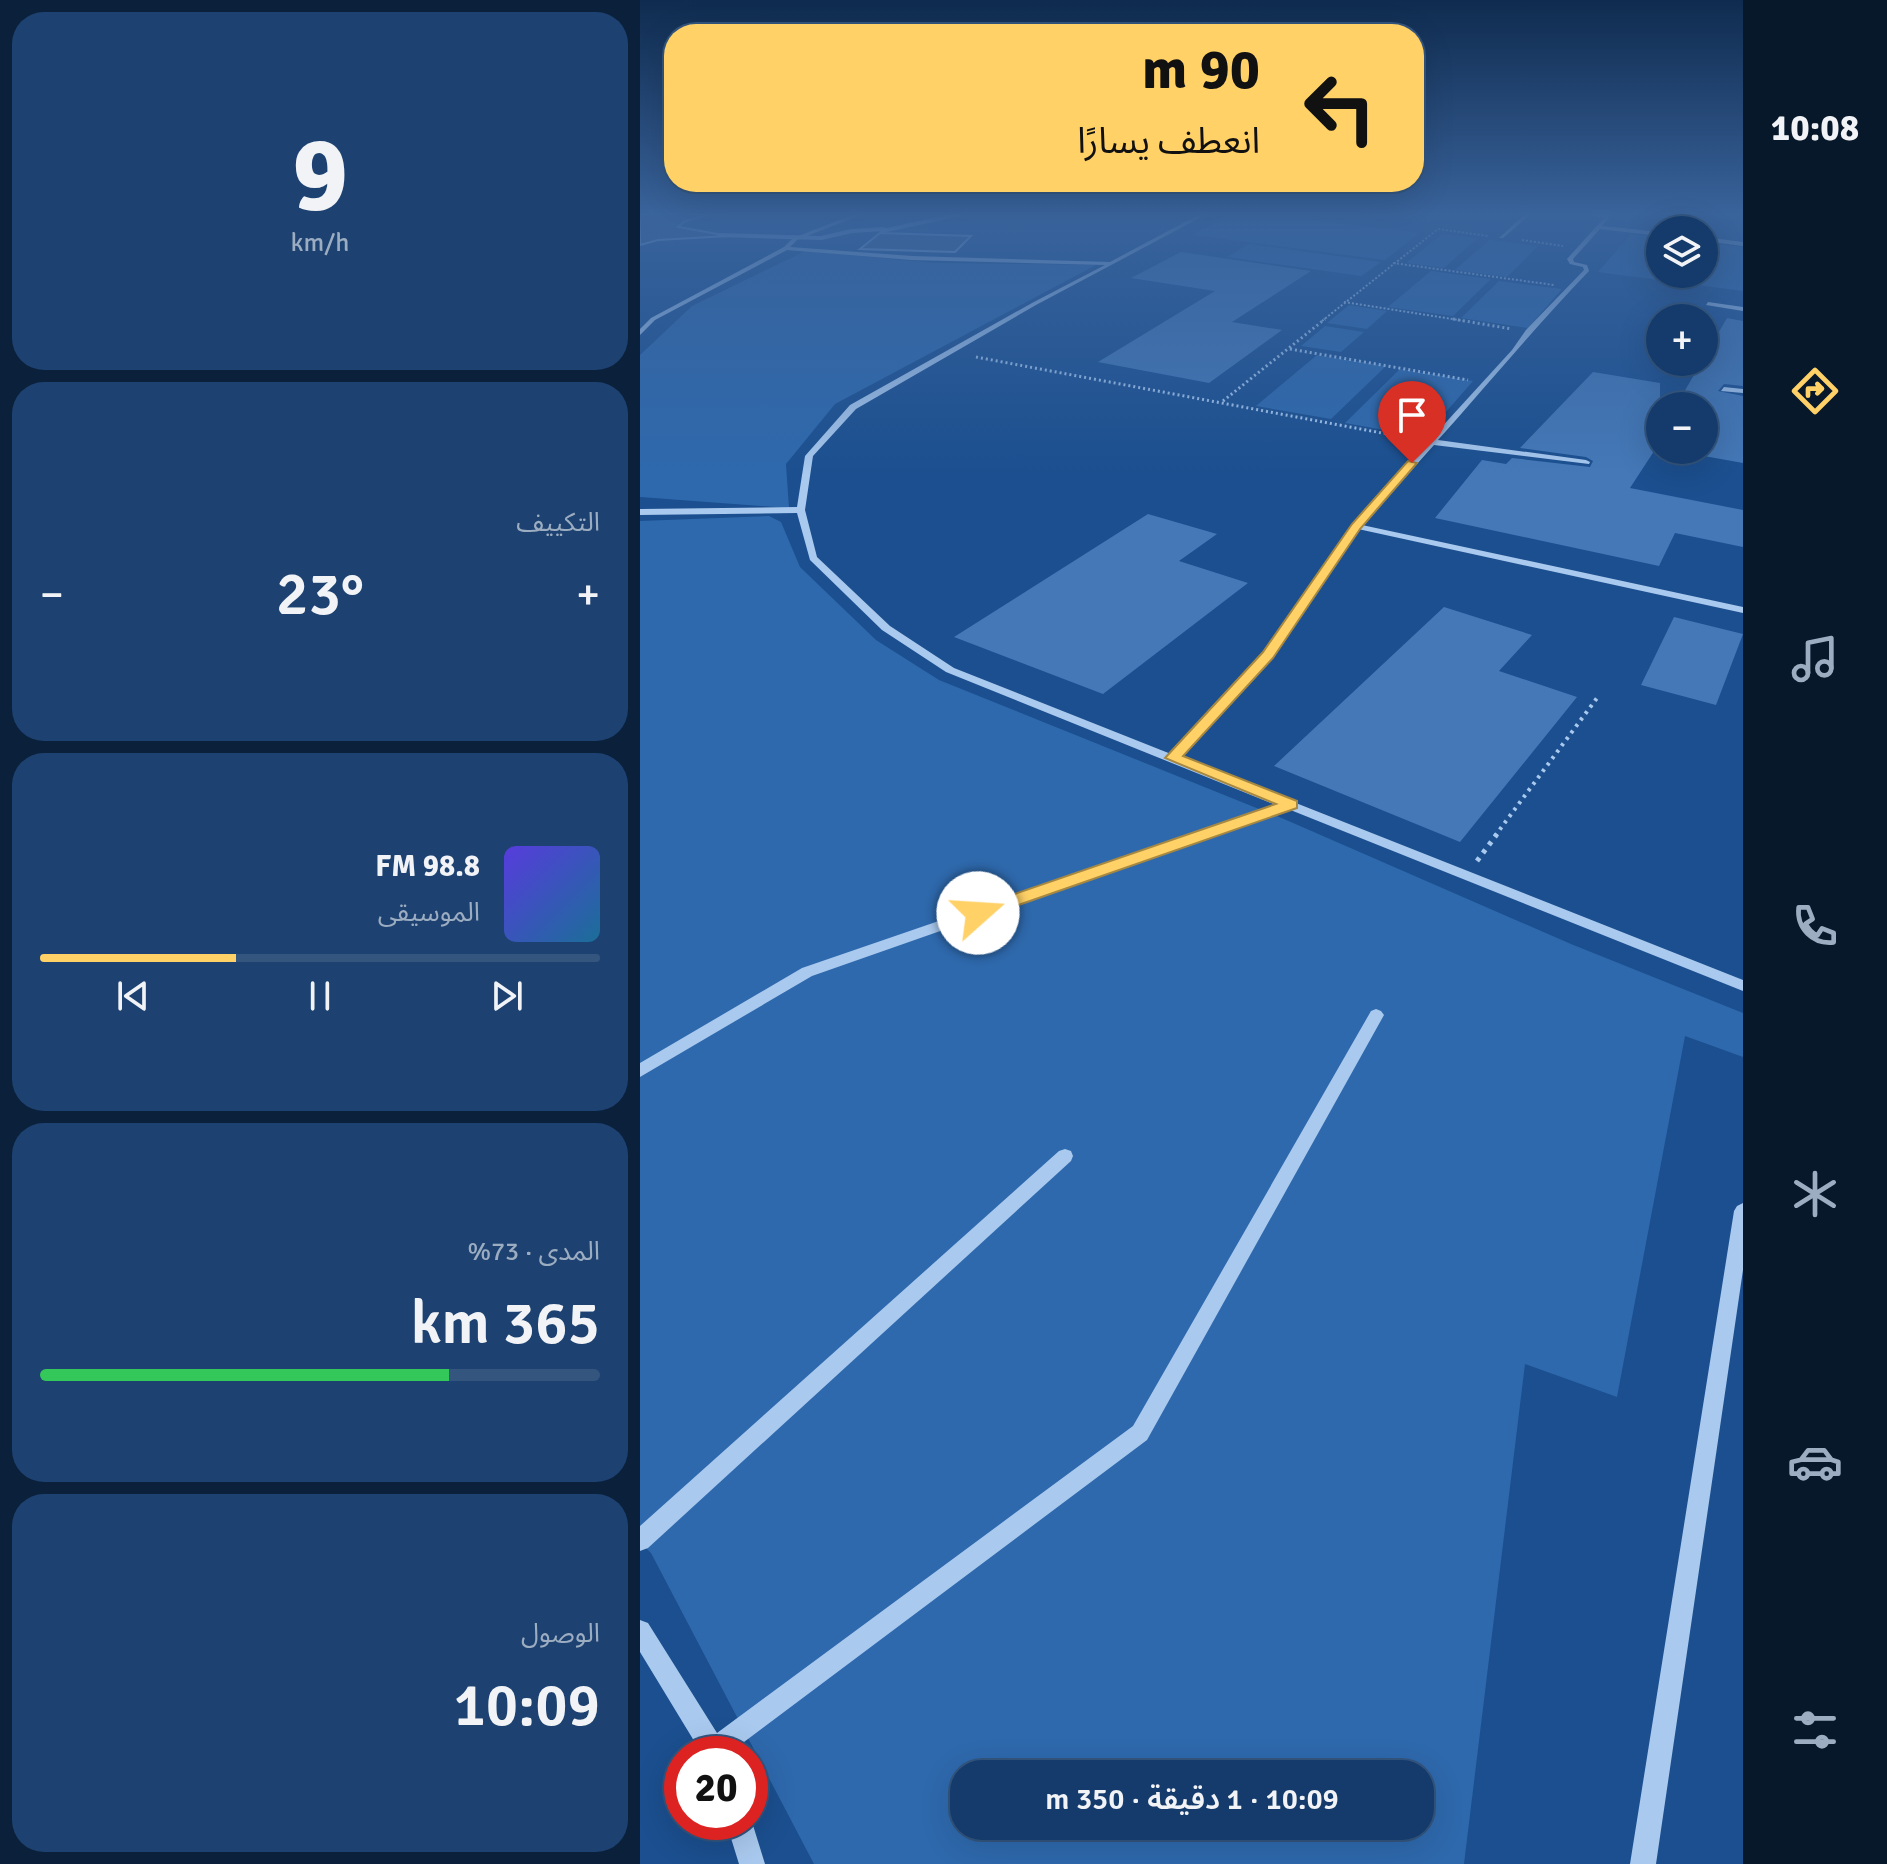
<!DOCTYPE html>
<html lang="ar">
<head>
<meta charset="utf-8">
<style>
	body { margin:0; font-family:Signika,"Noto Sans Arabic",sans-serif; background:#1d4271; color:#f1f3f6; direction:rtl; height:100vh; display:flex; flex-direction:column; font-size:30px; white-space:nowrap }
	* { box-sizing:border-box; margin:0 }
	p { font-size:26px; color:#9dadc1 }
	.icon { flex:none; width:44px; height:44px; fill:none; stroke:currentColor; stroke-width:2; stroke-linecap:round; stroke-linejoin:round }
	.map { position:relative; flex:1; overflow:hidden; direction:ltr }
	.sheet { display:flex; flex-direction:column; gap:12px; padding:12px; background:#0b203b; width:640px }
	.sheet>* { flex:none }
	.top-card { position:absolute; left:24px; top:24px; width:760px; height:168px; border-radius:32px; box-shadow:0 8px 32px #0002,0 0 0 2px #33557e; direction:rtl; background:#ffd166; color:#111; overflow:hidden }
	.controls { position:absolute; left:1006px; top:216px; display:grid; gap:16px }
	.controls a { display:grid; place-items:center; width:72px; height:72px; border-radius:50%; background:#143b6b; box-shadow:0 8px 32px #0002,0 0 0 2px #33557e; font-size:40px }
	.speed { position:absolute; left:24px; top:1736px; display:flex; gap:16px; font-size:40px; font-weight:700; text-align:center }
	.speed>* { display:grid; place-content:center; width:104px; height:104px; border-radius:50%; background:#143b6b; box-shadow:0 8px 32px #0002,0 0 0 2px #33557e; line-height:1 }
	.speed .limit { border:12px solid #d22; background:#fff; color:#111 }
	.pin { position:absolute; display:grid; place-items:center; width:68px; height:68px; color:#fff; margin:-82px -34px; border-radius:50% 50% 50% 0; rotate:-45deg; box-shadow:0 0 8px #0007 }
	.pin .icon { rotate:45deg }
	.me { position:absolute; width:88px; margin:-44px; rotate:71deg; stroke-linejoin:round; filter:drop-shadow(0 0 6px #0008) }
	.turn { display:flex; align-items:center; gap:28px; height:168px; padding:0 32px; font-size:36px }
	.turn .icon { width:104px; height:104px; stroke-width:2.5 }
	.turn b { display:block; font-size:56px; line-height:68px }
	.big { font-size:60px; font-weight:600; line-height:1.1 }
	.sheet .widget { flex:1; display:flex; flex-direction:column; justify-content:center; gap:12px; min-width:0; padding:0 28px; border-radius:32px; background:#1d4271 }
	.sheet .dial { align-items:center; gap:0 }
	.dial b { font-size:104px; line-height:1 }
	.song { display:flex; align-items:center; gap:24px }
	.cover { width:96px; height:96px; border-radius:12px; background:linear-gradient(135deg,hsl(250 70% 55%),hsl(200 70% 35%)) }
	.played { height:8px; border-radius:4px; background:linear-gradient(90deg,#ffd166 35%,#33557e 35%) }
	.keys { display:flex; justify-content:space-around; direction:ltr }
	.heat { display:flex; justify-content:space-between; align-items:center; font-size:44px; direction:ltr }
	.charge { height:12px; border-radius:6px; background:linear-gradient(90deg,#34c759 73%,#33557e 0) }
	.trip { position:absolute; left:310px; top:1760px; width:484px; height:80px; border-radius:32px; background:#143b6b; box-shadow:0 8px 32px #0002,0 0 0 2px #33557e; font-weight:600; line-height:80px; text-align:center; direction:rtl }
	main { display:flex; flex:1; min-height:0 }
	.tab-bar { display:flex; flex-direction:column; width:144px; justify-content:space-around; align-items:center; background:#08182b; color:#9dadc1 }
	.tab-bar .icon { width:56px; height:56px }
	.tab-bar .on { color:#ffd166 }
	.tab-bar b { font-size:36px; color:#f1f3f6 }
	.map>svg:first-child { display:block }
	.green { fill:#2e69ad; fill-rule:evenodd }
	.water { fill:#3c6290; stroke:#9cc4f0; stroke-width:2 }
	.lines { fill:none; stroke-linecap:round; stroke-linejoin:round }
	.stream { stroke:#9cc4f0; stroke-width:4 }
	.building { fill:#4478b7 }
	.path-far3 { stroke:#a9c9ee; stroke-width:2; stroke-dasharray:2 2; stroke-linecap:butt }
	.path-far2 { stroke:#a9c9ee; stroke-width:3; stroke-dasharray:2 3; stroke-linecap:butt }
	.path-far1 { stroke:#a9c9ee; stroke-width:4; stroke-dasharray:3 5; stroke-linecap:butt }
	.path { stroke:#a9c9ee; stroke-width:5; stroke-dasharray:4 6; stroke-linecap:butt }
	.minor { fill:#a9c9ee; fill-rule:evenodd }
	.route { fill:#ffd166; stroke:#a68842; stroke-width:2 }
</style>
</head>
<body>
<main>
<nav class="tab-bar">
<b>10:08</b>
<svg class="icon on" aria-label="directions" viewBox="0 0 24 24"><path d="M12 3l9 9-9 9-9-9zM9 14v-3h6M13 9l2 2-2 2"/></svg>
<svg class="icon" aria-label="music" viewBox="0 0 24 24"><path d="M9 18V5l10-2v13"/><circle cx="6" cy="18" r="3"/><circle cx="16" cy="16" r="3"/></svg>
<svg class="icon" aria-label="phone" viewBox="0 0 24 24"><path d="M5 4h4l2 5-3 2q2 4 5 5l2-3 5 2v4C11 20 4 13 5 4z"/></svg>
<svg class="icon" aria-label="climate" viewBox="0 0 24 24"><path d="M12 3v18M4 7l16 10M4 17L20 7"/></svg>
<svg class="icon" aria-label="car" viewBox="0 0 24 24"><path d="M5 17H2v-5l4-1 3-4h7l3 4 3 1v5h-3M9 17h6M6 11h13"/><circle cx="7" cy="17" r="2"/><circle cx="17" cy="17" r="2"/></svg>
<svg class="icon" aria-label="filters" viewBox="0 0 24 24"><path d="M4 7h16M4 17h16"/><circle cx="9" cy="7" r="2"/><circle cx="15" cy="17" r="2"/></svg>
</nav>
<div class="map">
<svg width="1103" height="1864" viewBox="0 0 1103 1864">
	<rect width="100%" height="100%" fill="#1b4f8f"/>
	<!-- green -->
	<path class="green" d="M 590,214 L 622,214 L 779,233 L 745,260 L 553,235 Z
		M 802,234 L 838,238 L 804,268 L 766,263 Z
		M 991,234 L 1020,237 L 1020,274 L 1064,274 L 1064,243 L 1103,247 L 1103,291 L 958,272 Z
		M 849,240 L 850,240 L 898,246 L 867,277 L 815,270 Z
		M 609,244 L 741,262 L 721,276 L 587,257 Z
		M 165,251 L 294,263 L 456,265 L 195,404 L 146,464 L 149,508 L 0,497 L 0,355 L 52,306 Z
		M 791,271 L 851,279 L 813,316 L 748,307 Z
		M 859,281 L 922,289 L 888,328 L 821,318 Z
		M 709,305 L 747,311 L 727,329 L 687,323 Z
		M 685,326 L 724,332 L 701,352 L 661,346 Z
		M 677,355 L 746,366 L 691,419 L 616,406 Z
		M 760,369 L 833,381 L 784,437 L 705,423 Z
		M 129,516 L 141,522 L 160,567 L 236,640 L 299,680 L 644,819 L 931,944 L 1103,1013 L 1103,1057 L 1045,1036 L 977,1397 L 885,1364 L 824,1864 L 174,1864 L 11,1553 L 0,1542 L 0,521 ZM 324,1774 L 780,1774 L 780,1826 L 324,1826 Z"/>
	<!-- water -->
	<path class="water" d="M 0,214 L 70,214 L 44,222 L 38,227 L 89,236 L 18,240 L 0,245 Z
		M 240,233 L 331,236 L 315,252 L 220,249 Z"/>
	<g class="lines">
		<!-- stream -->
		<path class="stream" d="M 242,231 L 321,214
			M 79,235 L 181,238 L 212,231 L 244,229"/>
	</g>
	<!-- building -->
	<path class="building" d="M 541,252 L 671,271 L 592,322 L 642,330 L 569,383 L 458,362 L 575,291 L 491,278 Z
		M 1087,318 L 1103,321 L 1103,386 L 1084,384 L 1078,391 L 1103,396 L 1103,463 L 1064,456 L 1064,404 L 1040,399 Z
		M 953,372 L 1020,383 L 1020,442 L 990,488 L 1103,510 L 1103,547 L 1035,533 L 1019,566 L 795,518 L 842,460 L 866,464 L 872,458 L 950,467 L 953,461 L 946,457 L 880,448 Z
		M 508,514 L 577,534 L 539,561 L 608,583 L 463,694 L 314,637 Z
		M 804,607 L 892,635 L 859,671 L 937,697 L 820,842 L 634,766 Z
		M 1034,617 L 1103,634 L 1076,705 L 1001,685 Z"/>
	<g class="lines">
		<!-- path-far3 -->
		<path class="path-far3" d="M 882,240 L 923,246
			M 753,263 L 914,285
			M 704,302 L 825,321
			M 682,321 L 798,229 L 848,236"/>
		<!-- path-far2 -->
		<path class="path-far2" d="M 813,319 L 872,329
			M 650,349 L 828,380
			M 336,357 L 774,439
			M 583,401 L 685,319"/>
		<!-- path-far1 -->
		<path class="path-far1" d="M 855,836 L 957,698"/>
		<!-- path -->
		<path class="path" d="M 837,861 L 857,834"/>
		<!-- minor -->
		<path class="minor" d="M 215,214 L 223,214 L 157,240 L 150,247 L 272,256 L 470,262 L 560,214 L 567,214 L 396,305 L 216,409 L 173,456 L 165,510 L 177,557 L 250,626 L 314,668 L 531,754 L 624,653 L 713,524 L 872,350 L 886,330 L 944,270 L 943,267 L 930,264 L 927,259 L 964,218 L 942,214 L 972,214 L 962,226 L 1020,232 L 1020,236 L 960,229 L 933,259 L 934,262 L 947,265 L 949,271 C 896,326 848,384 798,440 L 946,460 L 950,462 L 949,464 L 794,445 L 722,525 L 1103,607 L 1103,613 L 718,529 L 632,657 L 540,757 L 1103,980 L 1103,991 L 648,809 L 172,976 L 0,1077 L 0,1063 L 162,968 L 636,805 L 306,672 L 242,630 L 170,560 L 157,513 L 0,515 L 0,509 L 157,507 L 165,456 L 210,405 L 392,303 L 465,265 L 272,260 L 147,250 L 15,320 L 0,335 L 0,329 L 11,318 L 144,247 L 153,238 Z
			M 885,214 L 891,214 L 863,238 L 859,238 Z
			M 1064,237 L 1103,242 L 1103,246 L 1064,241 Z
			M 1068,302 L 1103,307 L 1103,311 L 1066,305 Z
			M 1084,387 L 1103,389 L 1103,393 L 1081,391 Z
			M 736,1009 L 741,1011 L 744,1015 L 507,1440 L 88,1754 L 62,1754 L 0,1652 L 0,1620 L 8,1623 L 77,1733 L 493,1426 L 731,1011 Z
			M 425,1149 L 431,1151 L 433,1156 L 431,1161 L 8,1548 L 0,1551 L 0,1526 L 419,1151 Z
			M 1103,1203 L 1103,1270 L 1016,1864 L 990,1864 L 1094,1211 L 1097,1206 Z
			M 110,1818 L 112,1822 L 125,1864 L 99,1864 L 86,1822 L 110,1822 Z"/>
	</g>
	<!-- sky -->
	<linearGradient id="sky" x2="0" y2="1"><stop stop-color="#0f2b4f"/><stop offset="0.45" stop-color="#39639b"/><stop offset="1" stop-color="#39639b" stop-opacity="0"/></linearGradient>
	<rect width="1103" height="475" fill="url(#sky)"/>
	<!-- route -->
	<path class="route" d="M 768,461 L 777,463 L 720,529 L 633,658 L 543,756 L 657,801 L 657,808 L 344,917 L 331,917 L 329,913 L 331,909 L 636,804 L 525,758 L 623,652 L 712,524 Z"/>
</svg>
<div class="controls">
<a><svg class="icon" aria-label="layers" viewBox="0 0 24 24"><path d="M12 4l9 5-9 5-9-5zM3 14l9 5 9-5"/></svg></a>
<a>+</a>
<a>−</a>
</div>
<div class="speed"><div class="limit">20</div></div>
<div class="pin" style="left:772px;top:463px;background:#d93025"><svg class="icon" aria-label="arrive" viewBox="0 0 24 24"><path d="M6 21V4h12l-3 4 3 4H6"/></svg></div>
<svg class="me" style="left:338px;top:913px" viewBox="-20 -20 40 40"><circle r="19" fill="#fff"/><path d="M0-13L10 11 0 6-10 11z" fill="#ffd166"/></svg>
<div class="trip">10:09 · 1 دقيقة · 350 m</div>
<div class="top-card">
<div class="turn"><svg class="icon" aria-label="left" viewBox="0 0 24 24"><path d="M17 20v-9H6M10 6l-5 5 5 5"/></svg><div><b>90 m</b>انعطف يسارًا</div></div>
</div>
</div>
<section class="sheet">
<div class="widget dial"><b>9</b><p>km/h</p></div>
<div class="widget"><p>التكييف</p>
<div class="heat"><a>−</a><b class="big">23°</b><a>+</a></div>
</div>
<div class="widget">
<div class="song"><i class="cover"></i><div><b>98.8 FM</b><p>الموسيقى</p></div></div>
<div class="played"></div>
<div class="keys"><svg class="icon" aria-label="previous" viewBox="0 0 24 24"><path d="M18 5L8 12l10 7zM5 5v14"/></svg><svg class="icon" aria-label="pause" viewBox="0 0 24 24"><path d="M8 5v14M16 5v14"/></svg><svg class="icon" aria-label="next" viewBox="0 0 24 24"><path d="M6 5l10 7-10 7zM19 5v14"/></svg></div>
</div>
<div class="widget"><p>المدى · 73%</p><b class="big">365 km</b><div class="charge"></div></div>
<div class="widget"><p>الوصول</p><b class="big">10:09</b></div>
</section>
</main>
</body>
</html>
